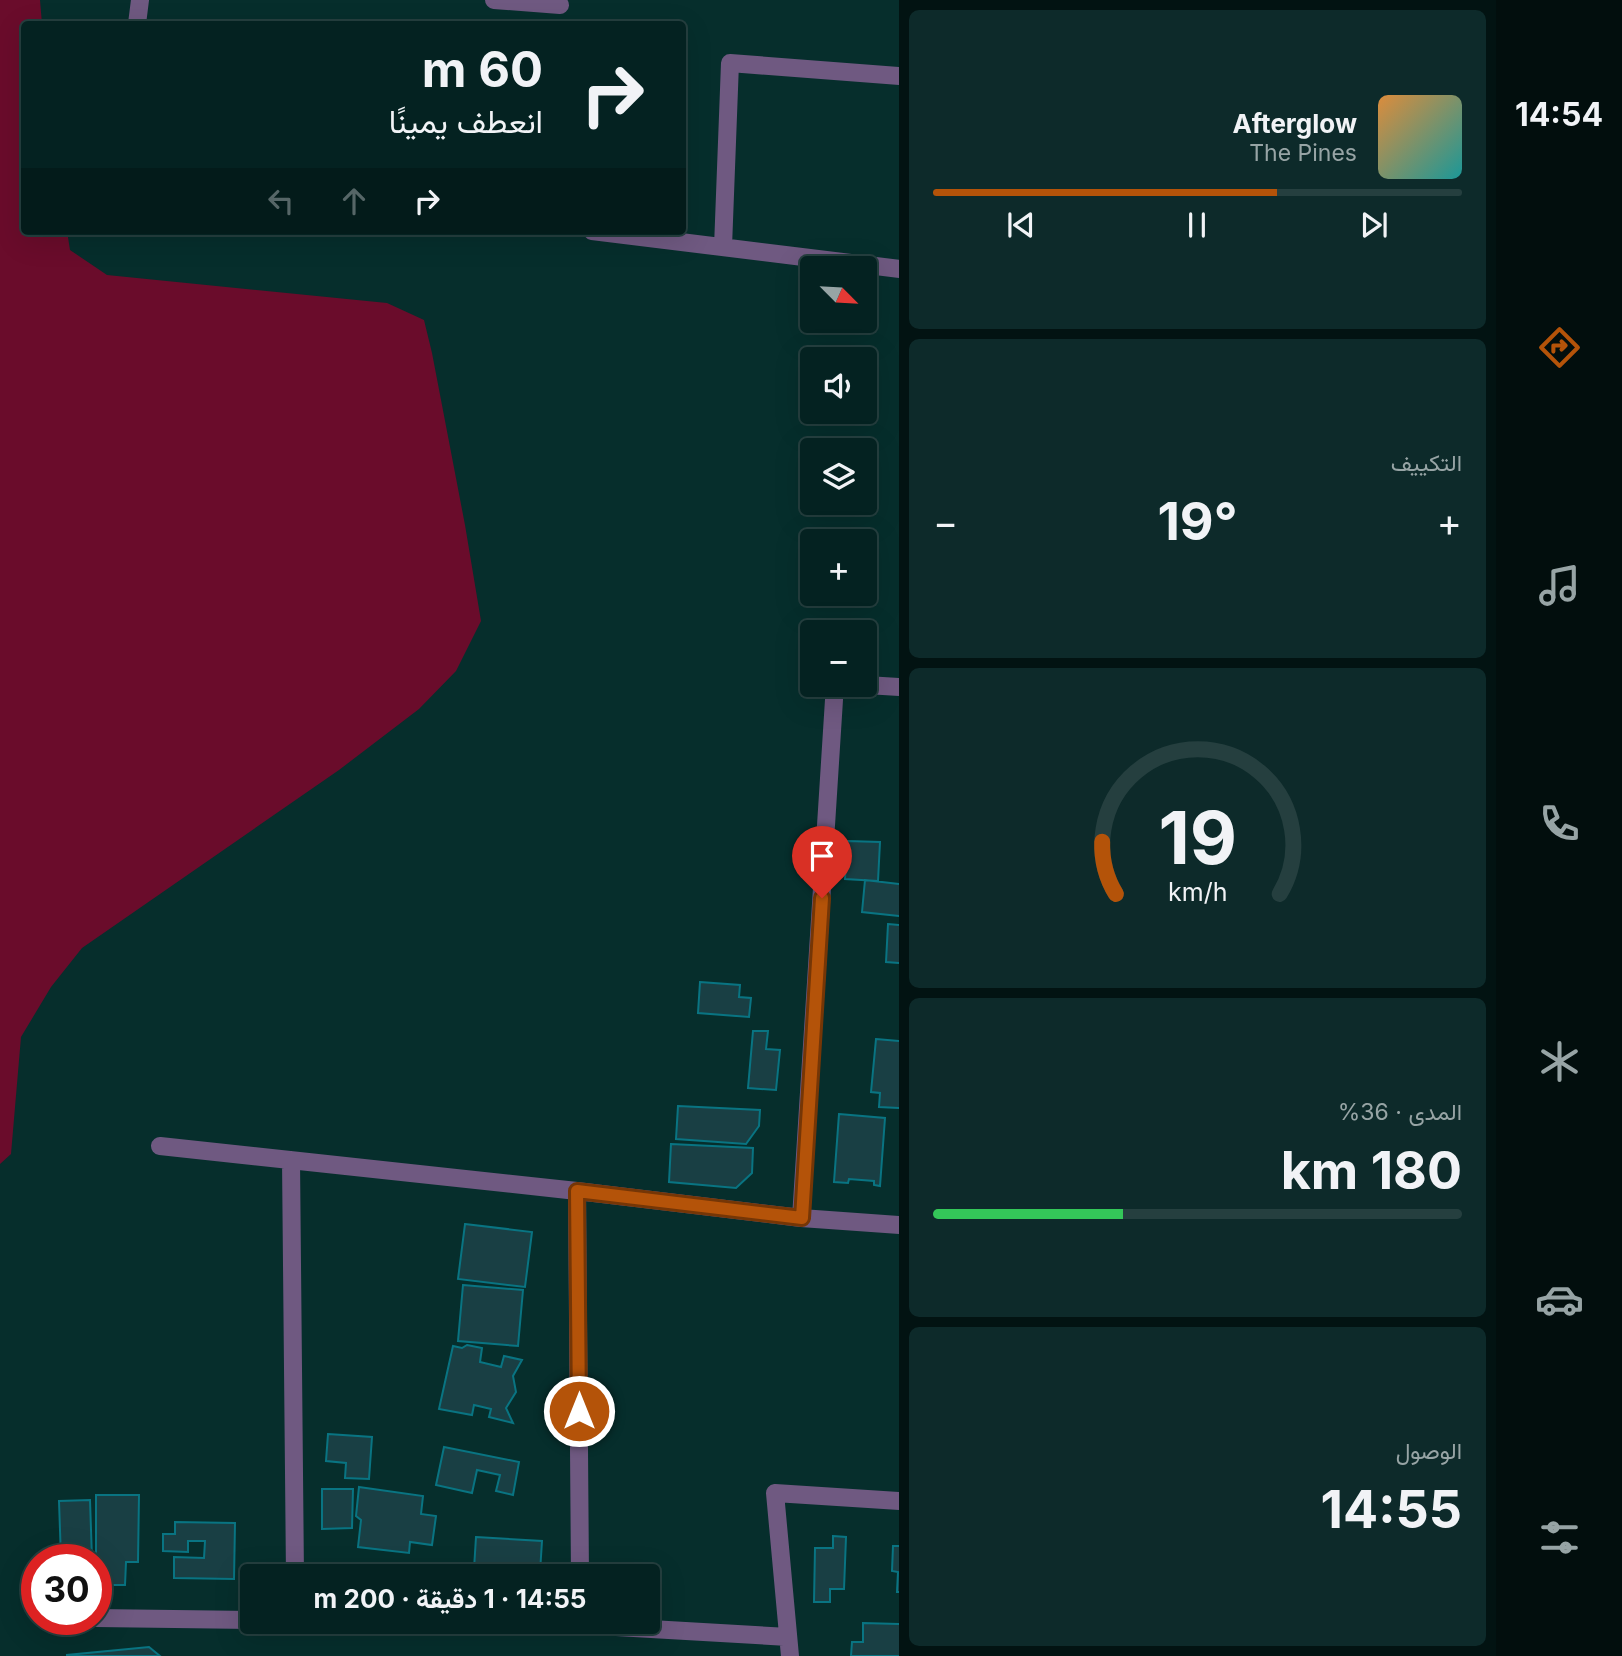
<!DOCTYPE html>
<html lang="ar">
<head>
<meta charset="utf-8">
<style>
	body { margin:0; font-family:Inter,Vazirmatn,sans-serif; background:#0d2a2a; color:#f1f3f6; direction:rtl; height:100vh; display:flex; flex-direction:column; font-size:26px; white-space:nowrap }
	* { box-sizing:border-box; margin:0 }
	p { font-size:23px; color:#97a4a5 }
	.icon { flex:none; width:38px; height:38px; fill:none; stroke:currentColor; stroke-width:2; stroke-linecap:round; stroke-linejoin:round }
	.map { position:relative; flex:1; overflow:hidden; direction:ltr }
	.drawer { display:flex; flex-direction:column; gap:10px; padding:10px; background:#021312; width:597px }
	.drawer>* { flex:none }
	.guide { position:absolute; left:21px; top:21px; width:665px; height:214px; border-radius:7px; box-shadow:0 7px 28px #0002,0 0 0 2px #253f3f; direction:rtl; background:#042221; color:#f1f3f6; overflow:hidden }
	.needle { width:46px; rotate:114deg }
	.fabs { position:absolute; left:800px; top:256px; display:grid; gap:14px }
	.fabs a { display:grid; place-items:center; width:77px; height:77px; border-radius:7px; background:#042221; box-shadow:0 7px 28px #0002,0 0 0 2px #253f3f; font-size:35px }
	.speed { position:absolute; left:21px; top:1544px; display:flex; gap:14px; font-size:35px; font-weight:700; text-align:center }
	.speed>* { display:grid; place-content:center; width:91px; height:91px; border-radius:50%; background:#042221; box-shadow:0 7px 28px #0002,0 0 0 2px #253f3f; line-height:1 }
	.speed .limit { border:10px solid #d22; background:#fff; color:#111 }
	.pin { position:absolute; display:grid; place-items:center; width:60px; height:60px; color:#fff; margin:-72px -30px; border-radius:50% 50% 50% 0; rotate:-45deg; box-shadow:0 0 7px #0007 }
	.pin .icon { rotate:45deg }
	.me { position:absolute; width:77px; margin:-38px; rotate:0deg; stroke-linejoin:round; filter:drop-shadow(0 0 5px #0008) }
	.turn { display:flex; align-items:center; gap:24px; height:147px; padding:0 28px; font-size:32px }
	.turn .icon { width:91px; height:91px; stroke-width:2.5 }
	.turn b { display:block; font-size:49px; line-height:60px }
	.lanes { display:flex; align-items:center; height:66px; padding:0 28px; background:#0003; justify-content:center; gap:35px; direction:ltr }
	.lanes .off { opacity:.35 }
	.big { font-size:52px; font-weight:700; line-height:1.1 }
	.drawer .widget { flex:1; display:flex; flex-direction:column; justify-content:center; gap:10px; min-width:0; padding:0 24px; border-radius:10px; background:#0d2a2a }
	.drawer .dial { align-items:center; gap:0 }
	.dial svg { height:182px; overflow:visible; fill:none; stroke:#253f3f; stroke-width:7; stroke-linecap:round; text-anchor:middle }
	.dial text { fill:#f1f3f6; stroke:none }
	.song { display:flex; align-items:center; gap:21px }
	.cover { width:84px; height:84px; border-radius:10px; background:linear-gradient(135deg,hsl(30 70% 55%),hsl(180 70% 35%)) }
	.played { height:7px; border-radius:4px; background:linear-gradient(90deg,#b45309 65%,#253f3f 65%) }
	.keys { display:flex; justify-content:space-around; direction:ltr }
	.heat { display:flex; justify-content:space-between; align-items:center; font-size:38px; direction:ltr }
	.charge { height:10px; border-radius:5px; background:linear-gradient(90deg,#34c759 36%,#253f3f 0) }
	.trip { position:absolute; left:240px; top:1564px; width:420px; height:70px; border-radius:7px; background:#042221; box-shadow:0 7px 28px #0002,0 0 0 2px #253f3f; font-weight:700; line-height:70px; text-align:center; direction:rtl }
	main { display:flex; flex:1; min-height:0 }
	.tabs { display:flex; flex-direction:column; width:126px; justify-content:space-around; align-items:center; background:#020e0d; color:#97a4a5 }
	.tabs .icon { width:49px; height:49px }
	.tabs .active { color:#b45309 }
	.tabs b { font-size:32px; color:#f1f3f6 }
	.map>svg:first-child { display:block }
	.green { fill:#6a0c2b }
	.building { fill:#193f44; stroke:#097482; stroke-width:2 }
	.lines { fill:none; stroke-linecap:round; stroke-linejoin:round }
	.street { stroke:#6f5981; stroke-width:18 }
	.route-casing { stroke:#753606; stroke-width:18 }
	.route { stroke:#b45309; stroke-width:12 }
</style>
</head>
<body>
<main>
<nav class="tabs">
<b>14:54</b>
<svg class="icon active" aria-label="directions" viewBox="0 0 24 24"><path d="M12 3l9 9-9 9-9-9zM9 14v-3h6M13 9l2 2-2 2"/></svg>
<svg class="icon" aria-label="music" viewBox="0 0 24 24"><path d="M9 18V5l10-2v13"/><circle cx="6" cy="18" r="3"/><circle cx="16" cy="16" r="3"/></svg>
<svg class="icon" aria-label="phone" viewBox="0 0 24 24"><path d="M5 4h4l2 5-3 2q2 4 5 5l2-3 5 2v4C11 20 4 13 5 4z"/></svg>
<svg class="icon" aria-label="climate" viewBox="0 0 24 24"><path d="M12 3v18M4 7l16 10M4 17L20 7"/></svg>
<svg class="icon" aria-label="car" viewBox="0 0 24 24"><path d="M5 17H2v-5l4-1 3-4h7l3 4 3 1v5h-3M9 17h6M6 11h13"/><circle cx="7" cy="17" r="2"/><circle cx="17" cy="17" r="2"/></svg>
<svg class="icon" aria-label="filters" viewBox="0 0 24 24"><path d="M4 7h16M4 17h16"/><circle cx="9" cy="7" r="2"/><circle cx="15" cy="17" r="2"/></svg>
</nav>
<section class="drawer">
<div class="widget">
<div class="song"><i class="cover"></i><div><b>Afterglow</b><p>The Pines</p></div></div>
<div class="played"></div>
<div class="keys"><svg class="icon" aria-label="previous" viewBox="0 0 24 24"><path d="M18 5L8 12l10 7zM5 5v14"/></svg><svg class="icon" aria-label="pause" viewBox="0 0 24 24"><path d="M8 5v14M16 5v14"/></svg><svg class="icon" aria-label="next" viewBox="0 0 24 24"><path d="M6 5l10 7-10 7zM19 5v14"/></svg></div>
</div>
<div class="widget"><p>التكييف</p>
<div class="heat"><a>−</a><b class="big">19°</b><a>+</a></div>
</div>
<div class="widget dial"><svg viewBox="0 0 100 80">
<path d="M14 69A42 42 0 1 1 86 69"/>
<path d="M14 69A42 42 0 0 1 8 46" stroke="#b45309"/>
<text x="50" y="56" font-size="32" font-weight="700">19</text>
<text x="50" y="72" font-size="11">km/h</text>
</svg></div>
<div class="widget"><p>المدى · 36%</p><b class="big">180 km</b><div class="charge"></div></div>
<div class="widget"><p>الوصول</p><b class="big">14:55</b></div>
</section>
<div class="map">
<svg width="900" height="1656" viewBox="0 0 900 1656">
	<rect width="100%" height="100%" fill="#062e2c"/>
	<!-- green -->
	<path class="green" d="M 0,0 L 40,0 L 42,24 L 24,24 L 24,231 L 67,231 L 70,250 L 107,275 L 387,303 L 424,320 L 432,353 L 465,525 L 481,621 L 456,671 L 419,709 L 339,770 L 82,948 L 51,987 L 21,1037 L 11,1154 L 0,1164 Z"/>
	<!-- building -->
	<path class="building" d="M 847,841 L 880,842 L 878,881 L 845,879 Z
		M 865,880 L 900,884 L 900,916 L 862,912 Z
		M 888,924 L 900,925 L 900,963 L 886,962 Z
		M 700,982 L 740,985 L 739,997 L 751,998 L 749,1017 L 698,1013 Z
		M 753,1031 L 768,1031 L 766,1049 L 780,1050 L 776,1090 L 748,1088 Z
		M 876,1039 L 900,1041 L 900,1108 L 879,1107 L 880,1093 L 871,1092 Z
		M 678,1106 L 760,1110 L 759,1126 L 746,1144 L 676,1139 Z
		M 839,1114 L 885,1118 L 880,1186 L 874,1185 L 874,1181 L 849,1179 L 848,1183 L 834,1182 Z
		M 671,1144 L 753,1148 L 752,1173 L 736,1188 L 669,1182 Z
		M 465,1224 L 532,1232 L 525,1287 L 458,1279 Z
		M 463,1285 L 523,1290 L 518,1346 L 458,1341 Z
		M 467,1345 L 482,1348 L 480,1362 L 501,1367 L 504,1356 L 522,1360 L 513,1376 L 516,1392 L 506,1408 L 513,1423 L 489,1417 L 491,1409 L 474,1405 L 472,1415 L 439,1409 L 453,1346 L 462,1348 Z
		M 328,1434 L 372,1437 L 369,1479 L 345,1478 L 346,1463 L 326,1461 Z
		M 444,1447 L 519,1462 L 513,1495 L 496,1491 L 500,1475 L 477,1470 L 472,1493 L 436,1485 Z
		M 359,1487 L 423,1496 L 421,1514 L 436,1516 L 432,1545 L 410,1542 L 409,1553 L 358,1547 L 361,1520 L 356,1516 Z
		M 322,1489 L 353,1489 L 352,1528 L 322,1529 Z
		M 96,1495 L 139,1495 L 138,1562 L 126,1562 L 125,1585 L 96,1585 Z
		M 90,1500 L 92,1559 L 61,1559 L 59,1501 Z
		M 175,1522 L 235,1523 L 234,1579 L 174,1578 L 174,1557 L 204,1558 L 205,1541 L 188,1541 L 188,1552 L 163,1551 L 163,1534 L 175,1534 Z
		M 833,1536 L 846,1537 L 844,1589 L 830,1589 L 830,1602 L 814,1602 L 815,1548 L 833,1548 Z
		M 476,1537 L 542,1541 L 540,1572 L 474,1569 Z
		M 893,1546 L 900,1546 L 900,1592 L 897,1592 L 898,1572 L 892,1571 Z
		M 863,1623 L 900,1624 L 900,1656 L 851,1656 L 852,1642 L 863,1642 Z
		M 149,1647 L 160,1656 L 67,1656 L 67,1655 Z"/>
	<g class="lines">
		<!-- street -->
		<path class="street" d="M 494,0 L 560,5
			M 137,24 L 140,0
			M 592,231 L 900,269
			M 723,247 L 730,63 L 900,76
			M 850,684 L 900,687
			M 160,1146 L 577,1191 L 801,1218 L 900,1225
			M 291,1160 L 295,1577
			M 577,1191 L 580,1577
			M 801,1218 L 835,684
			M 96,1618 L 252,1620
			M 415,1622 L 564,1624 L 788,1637
			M 790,1656 L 775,1493 L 900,1501"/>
	</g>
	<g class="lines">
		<defs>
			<path id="route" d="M 579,1411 L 577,1191 L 802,1218 L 822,898"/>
		</defs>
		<!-- route casing -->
		<use href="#route" class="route-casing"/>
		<!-- route -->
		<use href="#route" class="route"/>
	</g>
</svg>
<div class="fabs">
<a><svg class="needle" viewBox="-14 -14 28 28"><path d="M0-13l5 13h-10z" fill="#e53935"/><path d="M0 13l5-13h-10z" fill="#97a4a5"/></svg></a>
<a><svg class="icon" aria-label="sound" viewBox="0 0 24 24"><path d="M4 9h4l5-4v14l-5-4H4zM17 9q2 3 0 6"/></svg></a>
<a><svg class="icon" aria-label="layers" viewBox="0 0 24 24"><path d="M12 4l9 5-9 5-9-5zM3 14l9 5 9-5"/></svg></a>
<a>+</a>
<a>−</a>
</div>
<div class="speed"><div class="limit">30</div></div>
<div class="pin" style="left:822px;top:898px;background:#d93025"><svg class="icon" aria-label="arrive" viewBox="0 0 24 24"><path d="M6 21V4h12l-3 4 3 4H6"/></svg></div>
<svg class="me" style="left:579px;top:1411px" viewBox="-20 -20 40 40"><circle r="17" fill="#b45309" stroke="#fff" stroke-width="3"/><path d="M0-11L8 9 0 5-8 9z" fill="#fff"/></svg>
<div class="trip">14:55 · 1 دقيقة · 200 m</div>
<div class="guide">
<div class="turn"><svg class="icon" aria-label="right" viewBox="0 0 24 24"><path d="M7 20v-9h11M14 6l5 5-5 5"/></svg><div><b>60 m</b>انعطف يمينًا</div></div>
<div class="lanes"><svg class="icon off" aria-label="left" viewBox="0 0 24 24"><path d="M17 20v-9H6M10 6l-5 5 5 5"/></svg><svg class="icon off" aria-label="ahead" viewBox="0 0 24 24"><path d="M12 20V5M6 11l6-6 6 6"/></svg><svg class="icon" aria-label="right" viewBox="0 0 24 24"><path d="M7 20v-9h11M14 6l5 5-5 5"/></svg></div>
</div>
</div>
</main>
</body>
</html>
